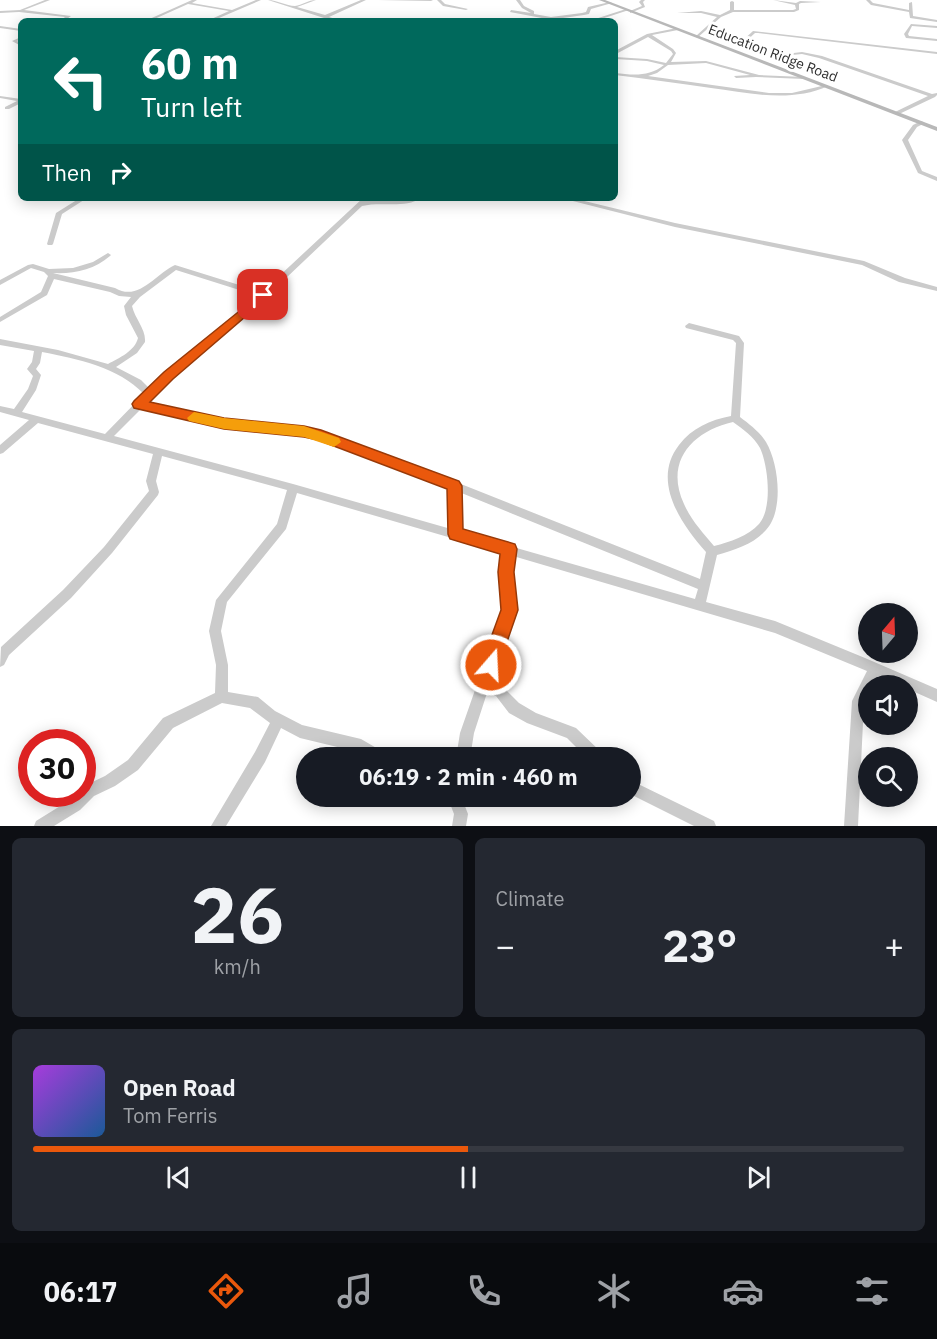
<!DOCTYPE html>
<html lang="en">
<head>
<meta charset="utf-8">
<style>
	body { margin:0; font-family:"IBM Plex Sans",sans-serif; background:#242831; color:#f1f3f6; height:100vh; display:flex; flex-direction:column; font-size:22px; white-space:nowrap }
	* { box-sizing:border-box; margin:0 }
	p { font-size:20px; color:#9ea1a6 }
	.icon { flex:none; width:33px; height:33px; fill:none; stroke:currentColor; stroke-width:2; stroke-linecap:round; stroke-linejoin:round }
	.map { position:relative; height:826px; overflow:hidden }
	.drawer { display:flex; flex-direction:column; gap:12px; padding:12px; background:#0d0f14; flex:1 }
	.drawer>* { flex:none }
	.top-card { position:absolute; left:18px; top:18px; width:600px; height:183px; border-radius:9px; box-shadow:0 3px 15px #0003; background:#00695c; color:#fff; overflow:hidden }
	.needle { width:39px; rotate:19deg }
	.tools { position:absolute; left:858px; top:603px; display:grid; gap:12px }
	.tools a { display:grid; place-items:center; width:60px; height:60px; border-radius:50%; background:#171b24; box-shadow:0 3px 15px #0003; font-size:30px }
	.speed { position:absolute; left:18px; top:729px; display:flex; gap:12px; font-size:30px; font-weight:700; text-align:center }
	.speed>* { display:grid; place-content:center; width:78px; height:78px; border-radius:50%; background:#171b24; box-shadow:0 3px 15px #0003; line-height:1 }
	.speed .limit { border:9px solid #d22; background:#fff; color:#111 }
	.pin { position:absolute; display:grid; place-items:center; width:51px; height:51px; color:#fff; margin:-26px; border-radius:12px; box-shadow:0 3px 9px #0006 }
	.me { position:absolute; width:66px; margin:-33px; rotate:19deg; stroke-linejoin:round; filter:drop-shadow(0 0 4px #0008) }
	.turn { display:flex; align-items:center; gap:21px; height:126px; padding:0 24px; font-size:27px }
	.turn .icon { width:78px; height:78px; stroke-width:2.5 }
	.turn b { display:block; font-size:42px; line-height:51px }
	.then { display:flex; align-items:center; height:57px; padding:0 24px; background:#0003; gap:12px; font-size:22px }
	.big { font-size:45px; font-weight:700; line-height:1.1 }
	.drawer .card { flex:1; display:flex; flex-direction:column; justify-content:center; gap:9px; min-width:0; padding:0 21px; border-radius:9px; background:#242831 }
	.drawer .dial { align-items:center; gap:0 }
	.dial b { font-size:78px; line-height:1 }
	.song { display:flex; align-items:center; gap:18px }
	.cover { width:72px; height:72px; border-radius:9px; background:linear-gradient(135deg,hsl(280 70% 55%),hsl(210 70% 35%)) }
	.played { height:6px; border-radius:3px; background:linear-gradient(90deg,#ea580c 50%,#363941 50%) }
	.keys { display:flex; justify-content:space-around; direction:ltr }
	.heat { display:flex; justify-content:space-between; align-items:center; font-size:33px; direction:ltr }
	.drawer .tiles { flex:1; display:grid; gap:12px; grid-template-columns:1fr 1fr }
	.card:last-child { grid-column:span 2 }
	.trip { position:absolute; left:296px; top:747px; width:345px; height:60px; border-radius:30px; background:#171b24; box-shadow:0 3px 15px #0003; font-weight:700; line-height:60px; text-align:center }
	.tabs { display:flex; height:96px; justify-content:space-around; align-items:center; background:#090b0e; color:#9ea1a6 }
	.tabs .icon { width:42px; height:42px }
	.tabs .active { color:#ea580c }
	.tabs b { font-size:27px; color:#f1f3f6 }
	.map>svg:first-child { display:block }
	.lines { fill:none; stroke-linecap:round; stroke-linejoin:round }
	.minor { fill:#cbcbcb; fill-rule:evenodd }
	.secondary { fill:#b8b8b8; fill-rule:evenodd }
	.route { fill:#ea580c; stroke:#983908; stroke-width:1.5 }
	.slow { fill:#f59e0b }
	.labels { text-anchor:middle; stroke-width:6; stroke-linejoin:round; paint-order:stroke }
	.far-street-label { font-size:14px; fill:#2e2e2e; stroke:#fff }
</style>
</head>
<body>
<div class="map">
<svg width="937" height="826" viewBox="0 0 937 826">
	<rect width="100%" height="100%" fill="#fff"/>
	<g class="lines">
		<!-- minor -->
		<path class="minor" d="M 45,0 L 50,0 L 24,10 L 71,16 L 64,21 L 60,21 L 65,17 L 19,12 L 0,13 L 0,11 L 20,10 Z
			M 192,0 L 197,0 L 192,3 L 232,10 L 256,0 L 261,0 L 212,21 L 207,21 L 229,11 L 188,4 L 150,21 L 145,21 Z
			M 268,0 C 277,0 286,6 295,6 C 302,5 308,0 316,0 L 297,7 L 325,15 L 361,0 L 366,0 L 329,17 L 342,21 L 324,18 Z
			M 378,0 L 433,0 L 431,1 Z
			M 437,0 L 441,0 L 445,4 L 468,9 L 466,10 L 443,6 Z
			M 516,0 L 520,0 L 524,6 L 534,11 L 534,14 L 551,17 L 582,13 L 586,12 L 588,7 L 610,2 L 612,3 L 591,9 L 589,14 L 584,15 L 542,21 L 547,19 L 510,12 L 511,10 L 531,13 L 522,8 Z
			M 641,0 L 645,0 L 643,2 L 645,7 L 630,13 L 630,11 L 642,6 L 639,2 Z
			M 773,0 L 796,3 L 800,1 L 821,2 L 801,3 L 799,4 L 799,10 L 794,12 L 733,12 L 721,17 L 697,38 L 696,36 L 717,17 L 701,13 L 677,13 L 701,11 L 720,15 L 730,10 L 730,2 L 732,1 L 734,2 L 734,10 L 793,10 L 796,9 L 795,5 Z
			M 866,0 L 870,0 L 873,3 L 909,10 L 909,3 L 912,2 L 913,16 L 937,20 L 937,22 L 910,18 L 909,12 L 871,5 Z
			M 626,9 L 629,10 L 595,21 L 589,21 Z
			M 911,24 L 937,26 L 937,28 L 912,26 L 908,34 L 909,36 L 937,39 L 937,41 L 906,38 L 904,34 Z
			M 0,26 L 21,29 L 21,31 L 0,28 Z
			M 677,28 L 678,30 L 652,35 L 673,49 L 676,53 L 671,62 L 706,61 L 759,75 L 804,77 L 806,78 L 804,79 L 756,77 L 736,78 L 734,76 L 750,75 L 706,63 L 668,65 L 657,73 L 648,76 L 769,93 L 792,93 L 826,85 L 828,86 C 791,103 749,93 711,88 C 678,83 647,79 615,75 L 615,73 C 633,75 649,77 664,65 L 647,61 L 615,59 L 615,57 L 647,59 L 666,63 L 673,54 L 671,51 L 648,37 L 616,54 L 615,54 L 615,51 L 647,34 Z
			M 753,31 L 937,52 L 937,54 L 758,33 L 755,33 L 742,45 L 740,45 L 740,43 Z
			M 21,37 L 21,39 L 17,41 L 21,43 L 21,46 L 12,41 Z
			M 802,52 L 822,56 L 932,94 L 937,93 L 937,95 L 935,97 L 897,115 L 895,114 L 895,112 L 928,96 L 819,58 L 802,54 L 771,57 L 769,56 Z
			M 0,96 L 21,99 L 21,103 L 9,109 L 5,109 L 5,107 L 17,101 L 0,98 Z
			M 921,121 L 923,122 L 923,124 L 917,127 L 908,140 L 922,171 L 937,177 L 937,181 L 918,173 L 902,140 L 913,125 Z
			M 80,198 L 87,198 L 62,214 L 53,244 L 52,245 L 48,245 L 47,244 L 56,213 Z
			M 363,198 L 370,198 L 368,201 L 421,198 C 405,209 381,201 362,206 L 266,297 L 171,378 L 147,403 L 224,421 L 304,428 L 324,434 L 398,459 L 700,579 L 706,552 C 681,524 651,481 679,445 C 692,428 710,420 731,416 L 736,343 L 733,340 L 686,328 L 685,326 L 689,323 L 739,336 L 744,343 L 740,417 C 749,424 760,432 766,442 C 779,464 784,511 766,530 C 754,544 734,550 717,555 L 706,602 L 775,621 L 865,658 L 937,689 L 937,702 L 908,689 L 908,686 L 899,686 L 878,676 L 873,686 L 868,686 L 868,694 L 864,702 L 858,826 L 844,826 L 852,701 L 867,671 L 775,633 L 513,556 L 512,572 L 515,610 L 491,682 L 504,688 L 519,703 L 536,713 L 576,728 L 602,753 L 604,758 L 587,758 L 567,738 L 527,723 L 509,713 L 496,696 L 487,693 L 474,733 L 470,758 L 456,758 L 460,733 L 503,610 L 500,572 L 503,553 L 297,493 L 286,529 L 227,602 L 221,631 L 228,665 L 228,692 L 258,697 L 275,711 L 302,725 L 361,739 L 385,753 L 387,758 L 367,758 L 358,752 L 300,738 L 281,728 L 265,762 L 226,826 L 211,826 L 255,752 L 270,723 L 250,708 L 222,703 L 173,728 L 138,770 L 115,786 L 94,796 L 80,810 L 54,826 L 34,826 L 36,821 L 70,800 L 77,794 L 82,794 L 82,788 L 84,786 L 105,776 L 128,760 L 163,718 L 215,693 L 216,665 L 209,631 L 216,600 L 277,524 L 287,490 L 162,456 L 156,481 L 159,492 L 158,495 L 112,553 L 71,598 L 9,655 L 4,665 L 0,667 L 1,647 L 63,590 L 104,547 L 149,491 L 146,481 L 153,454 L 38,423 L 3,453 L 0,454 L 0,445 L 29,420 L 0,412 L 0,406 L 14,409 L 28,389 L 33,376 L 27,369 L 32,362 L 34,351 L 0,345 L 0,339 L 58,350 L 108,364 C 119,358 135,351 138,338 L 126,315 L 124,306 L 131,297 L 119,296 L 110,292 L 54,279 L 47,295 L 0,322 L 0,317 L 41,292 L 48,276 L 44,272 L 31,268 L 0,285 L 0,280 L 28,265 L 33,264 L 49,269 L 73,268 L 93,262 L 108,253 L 111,255 L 110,256 C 94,270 74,274 53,273 L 115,288 C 139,302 155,274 175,265 L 262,292 ZM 176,270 L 258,296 L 165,374 L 150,389 L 141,380 L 116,367 L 137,353 L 145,342 C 146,329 135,319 132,306 L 140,297 ZM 42,352 C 78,359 118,367 144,394 L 105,434 L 22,412 L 36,390 L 41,375 L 36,369 L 40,363 ZM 142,408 L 224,427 L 304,434 L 392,465 L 449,488 L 451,529 L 293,484 L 114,436 ZM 733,422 C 743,429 754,437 760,448 C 768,465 773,508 759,524 C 748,536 730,542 714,546 C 703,533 691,520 684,504 C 664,461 693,431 733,422 ZM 459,492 L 698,589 L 695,599 L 513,547 L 509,544 L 507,545 L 461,532 Z
			M 561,198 L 572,198 L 675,223 L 864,261 L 905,278 L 937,287 L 937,291 L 899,282 L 862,265 L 675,227 Z
			M 630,780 L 714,821 L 716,826 L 694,826 L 630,794 Z
			M 447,796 L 461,796 L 468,814 L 466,826 L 452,826 L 454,814 Z"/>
		<!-- secondary -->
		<path class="secondary" d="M 599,0 L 605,0 L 937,127 L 937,131 Z"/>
	</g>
	<!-- route -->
	<path class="route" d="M 263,292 L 267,293 L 267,298 L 173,379 L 150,402 L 224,418 L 304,426 L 321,430 L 459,481 L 462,486 L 463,529 L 515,544 L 517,549 L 514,572 L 518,610 L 497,671 L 491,674 L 484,671 L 481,665 L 501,610 L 498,572 L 500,554 L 450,539 L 448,534 L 447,489 L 318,440 L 304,437 L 224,429 L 134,408 L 132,404 L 134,401 L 164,372 Z"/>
	<!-- slow -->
	<path class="slow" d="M 194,412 L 224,418 L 304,426 L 339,438 L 341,442 L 334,447 L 304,437 L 224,429 L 189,421 L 187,418 Z"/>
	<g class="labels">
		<!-- far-street labels -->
		<g class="far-street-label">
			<text transform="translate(773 53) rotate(21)" y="5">Education Ridge Road</text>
		</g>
	</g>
</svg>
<div class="tools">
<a><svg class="needle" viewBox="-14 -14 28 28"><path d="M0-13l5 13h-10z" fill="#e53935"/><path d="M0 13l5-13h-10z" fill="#9ea1a6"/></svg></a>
<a><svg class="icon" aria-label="sound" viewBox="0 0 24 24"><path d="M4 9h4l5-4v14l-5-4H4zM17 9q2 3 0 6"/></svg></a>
<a><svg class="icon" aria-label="search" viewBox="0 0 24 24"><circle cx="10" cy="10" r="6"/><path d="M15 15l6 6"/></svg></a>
</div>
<div class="speed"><div class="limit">30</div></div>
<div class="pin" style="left:263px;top:295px;background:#d93025"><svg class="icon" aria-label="arrive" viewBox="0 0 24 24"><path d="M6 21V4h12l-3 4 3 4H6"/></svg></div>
<svg class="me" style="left:491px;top:665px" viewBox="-20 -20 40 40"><circle r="17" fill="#ea580c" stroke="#fff" stroke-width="3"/><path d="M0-11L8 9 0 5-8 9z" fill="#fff"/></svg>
<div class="trip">06:19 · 2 min · 460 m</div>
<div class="top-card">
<div class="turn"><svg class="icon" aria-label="left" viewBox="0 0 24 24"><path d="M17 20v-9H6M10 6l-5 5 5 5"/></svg><div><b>60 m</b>Turn left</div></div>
<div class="then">Then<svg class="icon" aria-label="right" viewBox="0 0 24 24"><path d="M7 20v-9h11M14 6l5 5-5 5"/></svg></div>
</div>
</div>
<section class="drawer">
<div class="tiles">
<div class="card dial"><b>26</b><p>km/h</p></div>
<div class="card"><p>Climate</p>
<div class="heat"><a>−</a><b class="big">23°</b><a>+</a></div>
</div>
<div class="card">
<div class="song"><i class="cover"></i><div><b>Open Road</b><p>Tom Ferris</p></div></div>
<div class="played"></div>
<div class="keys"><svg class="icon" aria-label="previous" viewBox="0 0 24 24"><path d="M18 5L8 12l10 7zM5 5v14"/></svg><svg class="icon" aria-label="pause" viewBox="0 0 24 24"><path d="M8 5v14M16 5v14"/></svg><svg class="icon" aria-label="next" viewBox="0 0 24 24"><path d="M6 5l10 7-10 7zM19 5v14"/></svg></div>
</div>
</div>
</section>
<nav class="tabs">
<b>06:17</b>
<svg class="icon active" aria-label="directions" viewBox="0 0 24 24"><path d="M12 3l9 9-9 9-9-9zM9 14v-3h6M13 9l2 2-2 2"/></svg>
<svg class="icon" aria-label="music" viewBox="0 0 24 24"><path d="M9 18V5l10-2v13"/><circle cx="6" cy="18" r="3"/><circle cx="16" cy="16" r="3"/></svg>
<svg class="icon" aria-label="phone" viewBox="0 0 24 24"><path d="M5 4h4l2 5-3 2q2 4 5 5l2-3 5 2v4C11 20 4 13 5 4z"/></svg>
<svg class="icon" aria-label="climate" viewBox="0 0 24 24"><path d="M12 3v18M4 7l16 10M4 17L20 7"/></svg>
<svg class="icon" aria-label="car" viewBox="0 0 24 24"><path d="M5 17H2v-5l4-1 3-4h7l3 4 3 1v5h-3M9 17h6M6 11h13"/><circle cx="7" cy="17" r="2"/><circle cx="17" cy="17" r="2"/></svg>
<svg class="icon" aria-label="filters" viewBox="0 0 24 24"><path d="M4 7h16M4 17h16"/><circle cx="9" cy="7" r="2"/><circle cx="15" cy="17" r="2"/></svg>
</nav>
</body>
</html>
